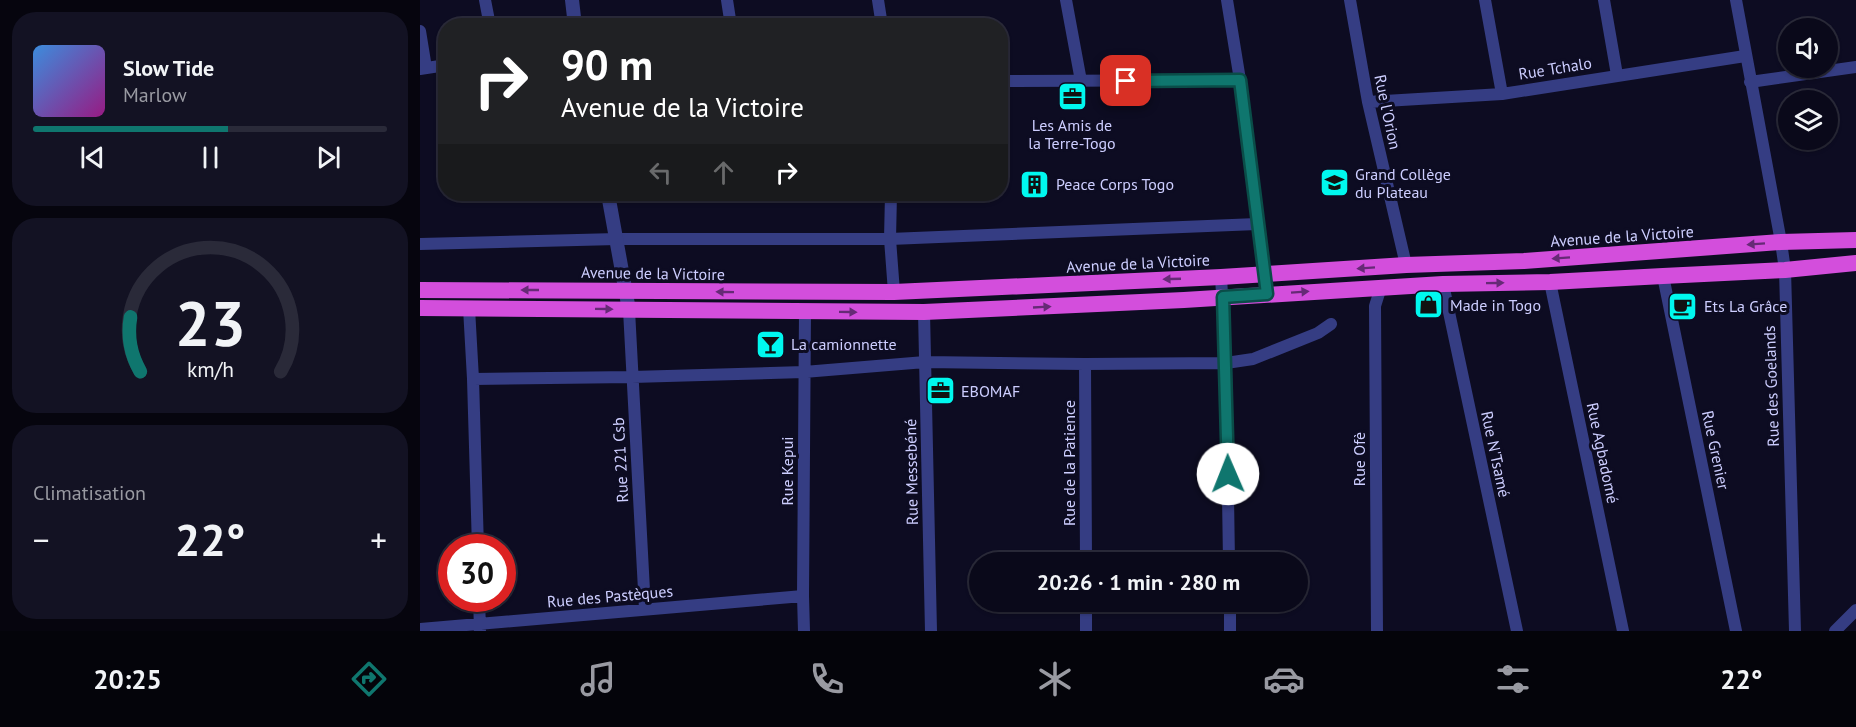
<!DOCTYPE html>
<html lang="fr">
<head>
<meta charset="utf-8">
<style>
	body { margin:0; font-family:"PT Sans",sans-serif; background:#131223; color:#f1f3f6; height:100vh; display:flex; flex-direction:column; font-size:22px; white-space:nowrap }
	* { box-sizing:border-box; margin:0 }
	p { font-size:20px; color:#999aa2 }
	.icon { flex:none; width:33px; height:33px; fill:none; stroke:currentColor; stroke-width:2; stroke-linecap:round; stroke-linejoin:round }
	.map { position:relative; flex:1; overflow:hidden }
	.side { display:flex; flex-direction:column; gap:12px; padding:12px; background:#06050e; width:420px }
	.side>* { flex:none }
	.guide { position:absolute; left:18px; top:18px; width:570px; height:183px; border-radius:24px; box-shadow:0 2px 4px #0004,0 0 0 2px #2a2a39; background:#202124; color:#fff; overflow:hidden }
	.tools { position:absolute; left:1358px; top:18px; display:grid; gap:12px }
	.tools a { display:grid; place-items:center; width:60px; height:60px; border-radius:50%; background:#0a091a; box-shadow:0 2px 4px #0004,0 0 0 2px #2a2a39; font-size:30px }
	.speed { position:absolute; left:18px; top:534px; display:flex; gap:12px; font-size:30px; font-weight:700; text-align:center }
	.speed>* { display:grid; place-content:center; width:78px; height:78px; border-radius:50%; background:#0a091a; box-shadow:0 2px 4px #0004,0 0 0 2px #2a2a39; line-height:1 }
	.speed .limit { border:9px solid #d22; background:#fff; color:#111 }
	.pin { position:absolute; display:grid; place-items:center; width:51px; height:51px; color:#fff; margin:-26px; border-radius:12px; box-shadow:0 3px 9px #0006 }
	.me { position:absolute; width:66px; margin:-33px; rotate:359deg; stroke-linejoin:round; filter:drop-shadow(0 0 4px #0008) }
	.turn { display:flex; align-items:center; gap:21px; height:126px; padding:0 24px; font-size:27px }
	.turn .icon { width:78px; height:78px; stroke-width:2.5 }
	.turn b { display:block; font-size:42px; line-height:51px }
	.lanes { display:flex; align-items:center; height:57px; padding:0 24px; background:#0003; justify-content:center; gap:30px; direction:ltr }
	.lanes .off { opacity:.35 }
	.big { font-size:45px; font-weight:700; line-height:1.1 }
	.side .card { flex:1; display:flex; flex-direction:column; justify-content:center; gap:9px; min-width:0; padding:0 21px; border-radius:24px; background:#131223 }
	.side .dial { align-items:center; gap:0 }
	.dial svg { height:156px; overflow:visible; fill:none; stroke:#2a2a39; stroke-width:7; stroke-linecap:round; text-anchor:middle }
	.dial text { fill:#f1f3f6; stroke:none }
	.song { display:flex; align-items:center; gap:18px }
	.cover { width:72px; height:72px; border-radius:9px; background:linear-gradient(135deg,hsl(210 70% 55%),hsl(310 70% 35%)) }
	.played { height:6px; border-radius:3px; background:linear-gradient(90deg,#0f766e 55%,#2a2a39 55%) }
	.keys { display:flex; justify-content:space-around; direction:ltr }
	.heat { display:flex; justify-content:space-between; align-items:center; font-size:33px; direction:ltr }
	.trip { position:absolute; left:549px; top:552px; width:339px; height:60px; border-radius:30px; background:#0a091a; box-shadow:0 2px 4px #0004,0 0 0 2px #2a2a39; font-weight:700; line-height:60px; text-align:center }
	.tabs { display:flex; height:96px; justify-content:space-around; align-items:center; background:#04040a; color:#999aa2 }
	.tabs .icon { width:42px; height:42px }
	.tabs .active { color:#0f766e }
	.tabs b { font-size:27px; color:#f1f3f6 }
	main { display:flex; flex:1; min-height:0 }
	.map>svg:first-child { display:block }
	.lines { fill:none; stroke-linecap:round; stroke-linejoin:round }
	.minor { stroke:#353d83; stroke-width:12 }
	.tertiary { stroke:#353d83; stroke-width:14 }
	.trunk { stroke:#d34edc; stroke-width:16 }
	.oneway { fill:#662a76 }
	.route-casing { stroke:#0a4d48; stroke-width:15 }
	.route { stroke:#0f766e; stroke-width:10 }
	.labels { text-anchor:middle; stroke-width:6; stroke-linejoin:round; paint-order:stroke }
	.street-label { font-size:16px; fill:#cdceff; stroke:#0d0c22 }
	.poi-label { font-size:16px; fill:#cdceff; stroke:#0d0c22; text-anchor:start }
</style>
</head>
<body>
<main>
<section class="side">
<div class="card">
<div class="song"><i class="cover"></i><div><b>Slow Tide</b><p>Marlow</p></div></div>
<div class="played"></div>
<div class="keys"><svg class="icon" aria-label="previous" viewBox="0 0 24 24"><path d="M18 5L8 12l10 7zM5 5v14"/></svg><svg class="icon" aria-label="pause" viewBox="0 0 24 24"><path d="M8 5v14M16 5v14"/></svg><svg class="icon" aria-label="next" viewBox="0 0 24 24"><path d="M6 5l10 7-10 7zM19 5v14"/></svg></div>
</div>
<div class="card dial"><svg viewBox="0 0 100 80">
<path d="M14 69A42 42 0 1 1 86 69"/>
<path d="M14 69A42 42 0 0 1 9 41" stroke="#0f766e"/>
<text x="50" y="56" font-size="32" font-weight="700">23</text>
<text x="50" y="72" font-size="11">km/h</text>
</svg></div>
<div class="card"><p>Climatisation</p>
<div class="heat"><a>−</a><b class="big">22°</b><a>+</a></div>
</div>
</section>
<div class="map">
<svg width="1436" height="631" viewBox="0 0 1436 631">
	<rect width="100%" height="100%" fill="#0d0c22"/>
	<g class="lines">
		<!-- minor -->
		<path class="minor" d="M 65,0 L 70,26
			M 307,0 L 311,26
			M 458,0 L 462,26
			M 646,0 L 661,81
			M 807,0 L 820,80 L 847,294
			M 930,0 L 948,102 L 986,265
			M 1065,0 L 1082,94
			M 1184,0 L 1197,75
			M 1316,0 L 1361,242 L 1365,270 L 1375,631
			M 0,31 L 6,68
			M 0,69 L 26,65
			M 580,81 L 820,80
			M 1330,82 L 1436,67
			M 948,102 L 1082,94 L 1325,56
			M 471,194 L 470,239 L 474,292
			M 0,244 L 197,239 L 470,239 L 837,224
			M 1243,276 L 1316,631
			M 801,277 L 806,363 L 809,562
			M 1130,282 L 1203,631
			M 1023,284 L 1097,631
			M 49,308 L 53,379 L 58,548
			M 209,310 L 225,609
			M 504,312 L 511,631
			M 665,364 L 666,562
			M 53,379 L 212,377 L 384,372 L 505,362 L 665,364 L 806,363 L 833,359 L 898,333 L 911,324
			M 59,598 L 60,630
			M 666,602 L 666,631
			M 810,602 L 810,631
			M 0,629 L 383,596
			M 384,631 L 383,596 L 385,311
			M 957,631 L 955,306 L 961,287
			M 1415,631 L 1436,610"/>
		<!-- tertiary -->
		<path class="tertiary" d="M 152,0 L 155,26
			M 188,194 L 209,310"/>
		<!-- trunk -->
		<path class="trunk" d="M 0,290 L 474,292 L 801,277 L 986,265 L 1104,261 L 1361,242 L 1436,240
			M 0,308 L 504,312 L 764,300 L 1023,284 L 1130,282 L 1243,276 L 1365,270 L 1436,263"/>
	</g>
	<!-- one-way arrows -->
	<defs><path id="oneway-solid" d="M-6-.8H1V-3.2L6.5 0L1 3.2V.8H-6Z" transform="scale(1.5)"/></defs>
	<g class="oneway">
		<use href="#oneway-solid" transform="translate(1336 244) rotate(176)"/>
		<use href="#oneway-solid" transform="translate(1141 258) rotate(176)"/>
		<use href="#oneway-solid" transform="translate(946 268) rotate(176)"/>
		<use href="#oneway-solid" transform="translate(752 279) rotate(178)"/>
		<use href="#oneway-solid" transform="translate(1075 283) rotate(-1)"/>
		<use href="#oneway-solid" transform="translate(110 290) rotate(180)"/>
		<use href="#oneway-solid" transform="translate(305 292) rotate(-179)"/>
		<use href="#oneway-solid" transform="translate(880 292) rotate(-4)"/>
		<use href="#oneway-solid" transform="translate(622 307) rotate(-3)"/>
		<use href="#oneway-solid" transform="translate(184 309) rotate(1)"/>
		<use href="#oneway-solid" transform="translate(428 312) rotate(1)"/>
	</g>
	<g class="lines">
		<defs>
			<path id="route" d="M 706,81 L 820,80 L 847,294 L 803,297 L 808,474"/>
		</defs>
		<!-- route casing -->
		<use href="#route" class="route-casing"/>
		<!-- route -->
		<use href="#route" class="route"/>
	</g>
	<!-- icons -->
	<defs>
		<symbol id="office-square" viewBox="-11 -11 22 22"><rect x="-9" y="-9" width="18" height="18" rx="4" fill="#00f8ef" stroke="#0d0c22"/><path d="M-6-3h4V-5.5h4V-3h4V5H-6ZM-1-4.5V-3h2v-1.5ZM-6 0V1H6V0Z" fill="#111"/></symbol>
		<symbol id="school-square" viewBox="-11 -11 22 22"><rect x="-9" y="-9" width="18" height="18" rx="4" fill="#00f8ef" stroke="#0d0c22"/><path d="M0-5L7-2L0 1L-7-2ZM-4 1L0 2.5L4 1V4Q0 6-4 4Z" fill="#111"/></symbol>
		<symbol id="building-square" viewBox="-11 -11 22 22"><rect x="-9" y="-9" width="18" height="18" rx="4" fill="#00f8ef" stroke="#0d0c22"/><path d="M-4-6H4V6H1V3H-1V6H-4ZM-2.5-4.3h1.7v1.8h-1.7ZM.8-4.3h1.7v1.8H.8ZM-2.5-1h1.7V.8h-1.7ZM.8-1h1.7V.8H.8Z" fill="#111"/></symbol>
		<symbol id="shop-square" viewBox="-11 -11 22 22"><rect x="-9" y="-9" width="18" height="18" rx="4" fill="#00f8ef" stroke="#0d0c22"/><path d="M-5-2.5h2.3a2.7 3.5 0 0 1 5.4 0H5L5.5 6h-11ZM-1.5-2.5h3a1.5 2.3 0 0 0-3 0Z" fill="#111"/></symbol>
		<symbol id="cafe-square" viewBox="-11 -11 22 22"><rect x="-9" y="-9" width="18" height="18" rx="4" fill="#00f8ef" stroke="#0d0c22"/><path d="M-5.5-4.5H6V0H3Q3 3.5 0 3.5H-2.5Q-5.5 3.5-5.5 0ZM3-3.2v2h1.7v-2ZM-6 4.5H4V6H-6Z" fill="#111"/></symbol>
		<symbol id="bar-square" viewBox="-11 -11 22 22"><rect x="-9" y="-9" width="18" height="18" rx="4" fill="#00f8ef" stroke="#0d0c22"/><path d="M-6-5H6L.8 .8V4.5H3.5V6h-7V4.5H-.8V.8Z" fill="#111"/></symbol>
	</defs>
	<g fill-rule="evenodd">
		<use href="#office-square" x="636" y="80" width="33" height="33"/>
		<use href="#school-square" x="898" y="166" width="33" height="33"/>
		<use href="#building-square" x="598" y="168" width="33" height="33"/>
		<use href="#shop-square" x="992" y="288" width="33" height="33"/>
		<use href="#cafe-square" x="1246" y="290" width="33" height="33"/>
		<use href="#bar-square" x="334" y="328" width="33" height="33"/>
		<use href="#office-square" x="504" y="374" width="33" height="33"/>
	</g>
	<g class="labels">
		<!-- street labels -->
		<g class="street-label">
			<text transform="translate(1135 68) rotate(-9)" y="6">Rue Tchalo</text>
			<text transform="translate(968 112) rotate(78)" y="6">Rue l'Orion</text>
			<text transform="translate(1202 236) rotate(-4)" y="6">Avenue de la Victoire</text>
			<text transform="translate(718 263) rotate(-3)" y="6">Avenue de la Victoire</text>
			<text transform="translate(233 273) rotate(1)" y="6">Avenue de la Victoire</text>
			<text transform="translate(1351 386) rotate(-92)" y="6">Rue des Goelands</text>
			<text transform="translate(1296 450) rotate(78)" y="6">Rue Grenier</text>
			<text transform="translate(1183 453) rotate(78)" y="6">Rue Agbadomé</text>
			<text transform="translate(1076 454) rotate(78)" y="6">Rue N'Tsamé</text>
			<text transform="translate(939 459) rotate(-90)" y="6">Rue Ofè</text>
			<text transform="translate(200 460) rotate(-93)" y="6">Rue 221 Csb</text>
			<text transform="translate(649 463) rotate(-90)" y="6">Rue de la Patience</text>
			<text transform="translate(367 471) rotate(-90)" y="6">Rue Kepui</text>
			<text transform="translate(491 472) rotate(-91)" y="6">Rue Messebéné</text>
			<text transform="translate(190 596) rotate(-5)" y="6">Rue des Pastèques</text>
		</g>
		<!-- poi labels -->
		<g class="poi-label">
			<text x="652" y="131" text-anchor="middle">Les Amis de<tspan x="652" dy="18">la Terre-Togo</tspan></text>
			<text x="935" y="180">Grand Collège<tspan x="935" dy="18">du Plateau</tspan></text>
			<text x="636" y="190">Peace Corps Togo</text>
			<text x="1030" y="311">Made in Togo</text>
			<text x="1284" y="312">Ets La Grâce</text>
			<text x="371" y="350">La camionnette</text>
			<text x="541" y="397">EBOMAF</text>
		</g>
	</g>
</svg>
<div class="tools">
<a><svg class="icon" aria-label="sound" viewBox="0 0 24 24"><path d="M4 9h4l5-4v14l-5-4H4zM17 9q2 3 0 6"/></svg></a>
<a><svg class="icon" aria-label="layers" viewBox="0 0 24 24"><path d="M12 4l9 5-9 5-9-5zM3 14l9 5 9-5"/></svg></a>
</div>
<div class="speed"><div class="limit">30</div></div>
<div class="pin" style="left:706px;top:81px;background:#d93025"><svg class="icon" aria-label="arrive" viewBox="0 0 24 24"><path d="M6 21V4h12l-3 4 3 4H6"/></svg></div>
<svg class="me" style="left:808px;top:474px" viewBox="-20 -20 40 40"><circle r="19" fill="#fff"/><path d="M0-13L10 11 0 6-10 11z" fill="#0f766e"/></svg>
<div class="trip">20:26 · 1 min · 280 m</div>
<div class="guide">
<div class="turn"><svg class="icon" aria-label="right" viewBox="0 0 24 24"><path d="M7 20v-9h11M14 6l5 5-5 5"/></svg><div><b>90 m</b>Avenue de la Victoire</div></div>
<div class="lanes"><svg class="icon off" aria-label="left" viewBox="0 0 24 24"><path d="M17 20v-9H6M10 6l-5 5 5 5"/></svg><svg class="icon off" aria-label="ahead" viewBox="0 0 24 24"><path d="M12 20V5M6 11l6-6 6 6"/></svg><svg class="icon" aria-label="right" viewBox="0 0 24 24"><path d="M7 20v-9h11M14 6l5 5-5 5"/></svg></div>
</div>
</div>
</main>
<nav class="tabs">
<b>20:25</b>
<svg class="icon active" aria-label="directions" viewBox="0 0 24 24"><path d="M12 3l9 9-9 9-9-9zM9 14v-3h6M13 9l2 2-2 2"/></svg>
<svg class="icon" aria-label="music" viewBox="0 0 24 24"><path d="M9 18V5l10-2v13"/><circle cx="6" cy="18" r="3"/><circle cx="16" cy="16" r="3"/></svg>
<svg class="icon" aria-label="phone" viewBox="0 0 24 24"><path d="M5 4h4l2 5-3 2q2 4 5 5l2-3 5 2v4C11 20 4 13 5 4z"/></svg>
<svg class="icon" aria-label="climate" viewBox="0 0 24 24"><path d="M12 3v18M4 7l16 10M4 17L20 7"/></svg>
<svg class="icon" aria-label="car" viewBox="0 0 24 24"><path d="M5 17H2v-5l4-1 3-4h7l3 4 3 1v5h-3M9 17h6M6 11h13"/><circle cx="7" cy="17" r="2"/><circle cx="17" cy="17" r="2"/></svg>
<svg class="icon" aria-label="filters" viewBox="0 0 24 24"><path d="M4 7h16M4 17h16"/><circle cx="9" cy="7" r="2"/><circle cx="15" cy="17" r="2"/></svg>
<b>22°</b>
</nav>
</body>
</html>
